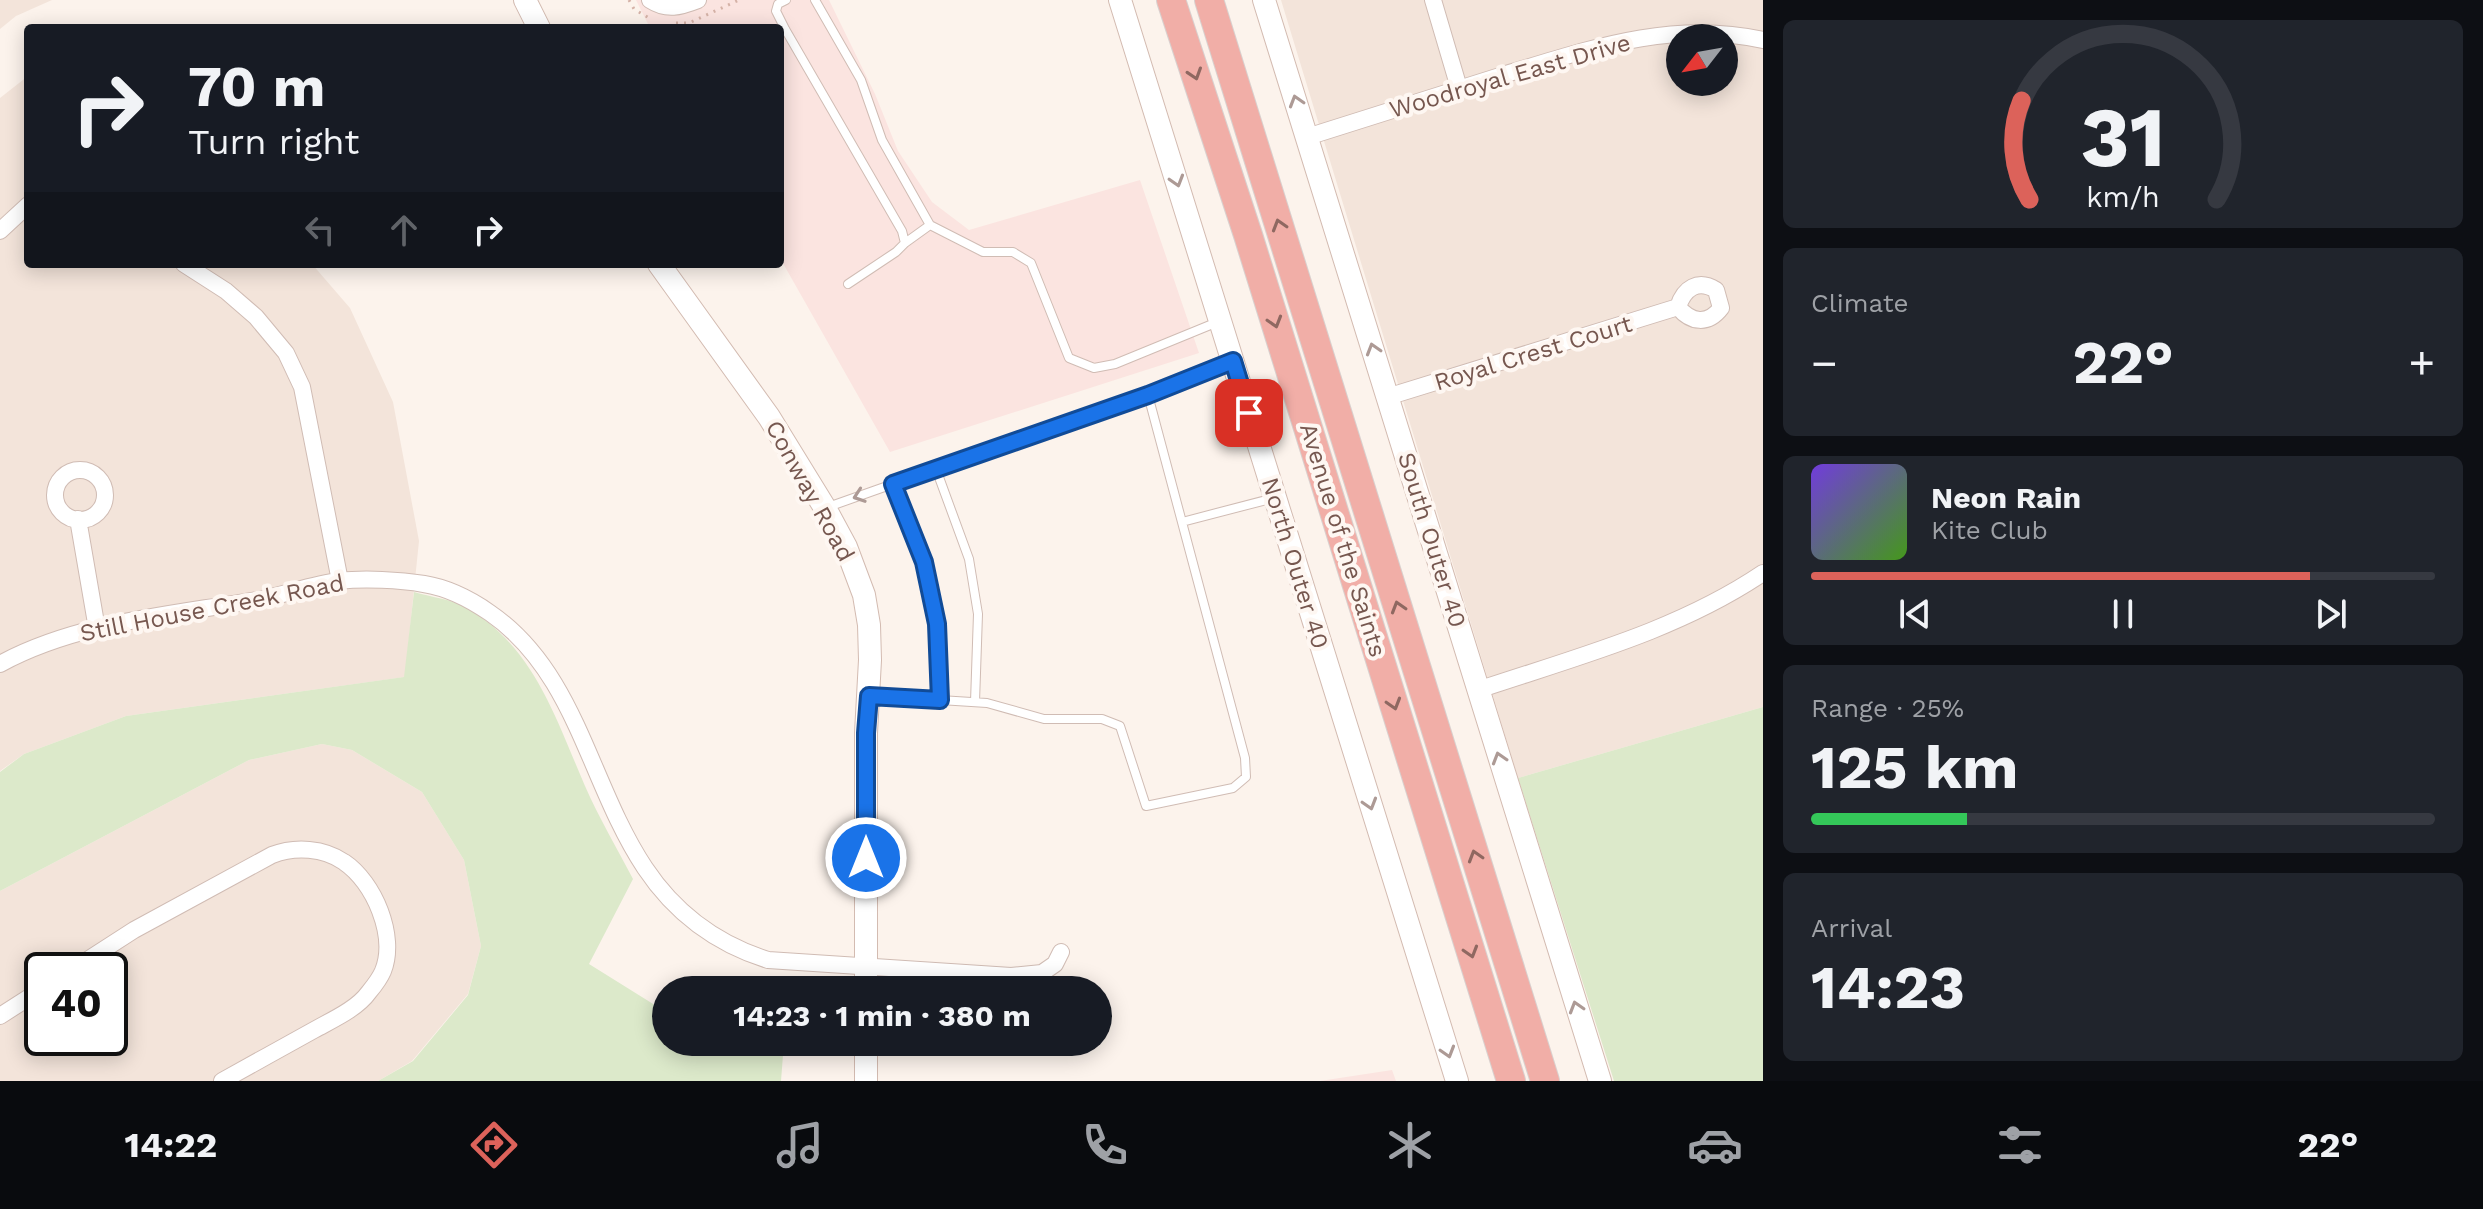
<!DOCTYPE html>
<html lang="en">
<head>
<meta charset="utf-8">
<style>
	body { margin:0; font-family:"Work Sans",sans-serif; background:#20242c; color:#f1f3f6; height:100vh; display:flex; flex-direction:column; font-size:30px; white-space:nowrap }
	* { box-sizing:border-box; margin:0 }
	p { font-size:26px; color:#9ea1a6 }
	.icon { flex:none; width:44px; height:44px; fill:none; stroke:currentColor; stroke-width:2; stroke-linecap:round; stroke-linejoin:round }
	.map { position:relative; flex:1; overflow:hidden }
	.sheet { display:flex; flex-direction:column; gap:20px; padding:20px; background:#0d0f14; width:720px }
	.sheet>* { flex:none }
	.top-card { position:absolute; left:24px; top:24px; width:760px; height:244px; border-radius:8px; box-shadow:0 4px 20px #0003; background:#171b24; color:#f1f3f6; overflow:hidden }
	.needle { width:52px; rotate:239deg }
	.buttons { position:absolute; left:1666px; top:24px; display:grid; gap:16px }
	.buttons a { display:grid; place-items:center; width:72px; height:72px; border-radius:50%; background:#171b24; box-shadow:0 4px 20px #0003; font-size:40px }
	.speed { position:absolute; left:24px; top:952px; display:flex; gap:16px; font-size:40px; font-weight:700; text-align:center }
	.speed>* { display:grid; place-content:center; width:104px; height:104px; border-radius:50%; background:#171b24; box-shadow:0 4px 20px #0003; line-height:1 }
	.speed .limit { border:4px solid #111; border-radius:12px; background:#fff; color:#111 }
	.pin { position:absolute; display:grid; place-items:center; width:68px; height:68px; color:#fff; margin:-34px; border-radius:16px; box-shadow:0 4px 12px #0006 }
	.me { position:absolute; width:88px; margin:-44px; rotate:0deg; stroke-linejoin:round; filter:drop-shadow(0 0 6px #0008) }
	.turn { display:flex; align-items:center; gap:28px; height:168px; padding:0 32px; font-size:36px }
	.turn .icon { width:104px; height:104px; stroke-width:2.5 }
	.turn b { display:block; font-size:56px; line-height:68px }
	.lanes { display:flex; align-items:center; height:76px; padding:0 32px; background:#0003; justify-content:center; gap:40px; direction:ltr }
	.lanes .off { opacity:.35 }
	.big { font-size:60px; font-weight:700; line-height:1.1 }
	.sheet .tile { flex:1; display:flex; flex-direction:column; justify-content:center; gap:12px; min-width:0; padding:0 28px; border-radius:12px; background:#20242c }
	.sheet .dial { align-items:center; gap:0 }
	.dial svg { height:208px; overflow:visible; fill:none; stroke:#363941; stroke-width:7; stroke-linecap:round; text-anchor:middle }
	.dial text { fill:#f1f3f6; stroke:none }
	.song { display:flex; align-items:center; gap:24px }
	.cover { width:96px; height:96px; border-radius:12px; background:linear-gradient(135deg,hsl(260 70% 55%),hsl(100 70% 35%)) }
	.played { height:8px; border-radius:4px; background:linear-gradient(90deg,#dc625a 80%,#363941 80%) }
	.keys { display:flex; justify-content:space-around; direction:ltr }
	.heat { display:flex; justify-content:space-between; align-items:center; font-size:44px; direction:ltr }
	.charge { height:12px; border-radius:6px; background:linear-gradient(90deg,#34c759 25%,#363941 0) }
	.trip { position:absolute; left:652px; top:976px; width:460px; height:80px; border-radius:40px; background:#171b24; box-shadow:0 4px 20px #0003; font-weight:700; line-height:80px; text-align:center }
	.tabs { display:flex; height:128px; justify-content:space-around; align-items:center; background:#090b0e; color:#9ea1a6 }
	.tabs .icon { width:56px; height:56px }
	.tabs .on { color:#dc625a }
	.tabs b { font-size:36px; color:#f1f3f6 }
	main { display:flex; flex:1; min-height:0 }
	.map>svg:first-child { display:block }
	.residential { fill:#f3e4da; fill-rule:evenodd }
	.commercial { fill:#fbe4e0 }
	.green { fill:#dce9ca }
	.lines { fill:none; stroke-linecap:round; stroke-linejoin:round }
	.lane-casing { stroke:#d0bcb4; stroke-width:10 }
	.street-casing { stroke:#d0bcb4; stroke-width:18 }
	.secondary-casing { stroke:#d3bbb1; stroke-width:24 }
	.highway-casing { stroke:#d9d0ce; stroke-width:30 }
	.path { stroke:#d5b2a7; stroke-width:3; stroke-dasharray:2 6; stroke-linecap:butt }
	.lane { stroke:#fff; stroke-width:8 }
	.street { stroke:#fff; stroke-width:16 }
	.secondary { stroke:#fff; stroke-width:22 }
	.highway { stroke:#f1aea7; stroke-width:28 }
	.oneway { stroke:#8f6861 }
	.oneway2 { stroke:#ad9a95 }
	.route-casing { stroke:#114b97; stroke-width:20 }
	.route { stroke:#1a73e8; stroke-width:14 }
	.labels { text-anchor:middle; stroke-width:8; stroke-linejoin:round; paint-order:stroke }
	.street-label { font-size:24px; fill:#76574f; stroke:#fef7f2 }
</style>
</head>
<body>
<main>
<div class="map">
<svg width="1763" height="1081" viewBox="0 0 1763 1081">
	<rect width="100%" height="100%" fill="#fcf3ec"/>
	<!-- residential -->
	<path class="residential" d="M 0,0 L 52,0 L 16,16 L 0,29 Z
		M 1281,0 L 1763,0 L 1763,707 L 1518,778 ZM 1680,38 L 1724,38 L 1724,82 L 1680,82 Z
		M 28,76 L 28,264 L 312,264 L 350,308 L 393,402 L 419,541 L 405,677 L 126,716 L 24,754 L 0,771 L 0,98 Z
		M 322,744 L 352,750 L 422,792 L 464,860 L 481,946 L 468,994 L 412,1061 L 378,1081 L 0,1081 L 0,891 L 249,760 ZM 42,970 L 110,970 L 110,1038 L 42,1038 Z"/>
	<!-- commercial -->
	<path class="commercial" d="M 636,0 L 829,0 L 875,94 L 898,151 L 932,202 L 969,230 L 1140,180 L 1199,353 L 890,452 L 780,258 L 780,28 L 650,28 Z
		M 1392,1070 L 1396,1081 L 1320,1081 Z"/>
	<!-- green -->
	<path class="green" d="M 414,592 C 430,597 452,599 467,608 C 534,647 556,719 585,786 C 599,818 617,848 633,879 L 589,964 L 666,1012 L 666,1042 L 784,1042 L 781,1081 L 378,1081 L 413,1061 L 468,995 L 481,946 L 464,860 L 422,792 L 352,750 L 322,744 L 249,760 L 0,891 L 0,772 L 24,754 L 126,716 L 404,677 Z
		M 1763,707 L 1763,1081 L 1614,1081 L 1518,778 Z"/>
	<g class="lines">
		<defs>
			<path id="lane" d="M 786,0 L 778,4 L 776,11 L 785,29 L 902,231 L 905,243 L 896,252 L 848,284
				M 815,0 L 861,80 L 882,140 L 930,225 L 905,243
				M 930,225 L 983,252 L 1013,252 L 1031,263 L 1069,358 L 1094,368 L 1115,364 L 1220,321
				M 1148,395 L 1229,363
				M 936,469 L 969,559 L 978,614 L 975,702
				M 893,484 L 1148,395 L 1245,758 L 1246,777 L 1233,788 L 1146,806 L 1120,726 L 1102,719 L 1044,719 L 987,703 L 940,700
				M 828,507 L 893,484 L 924,562 L 937,624 L 940,700 L 870,696
				M 1182,522 L 1274,498"/>
			<path id="street" d="M 650,0 C 667,11 680,7 698,0
				M 1433,0 L 1459,88
				M 1307,137 C 1371,117 1435,96 1500,76 C 1586,50 1671,19 1763,40
				M 0,231 L 28,205
				M 184,264 L 226,291 L 256,317 L 286,353 L 302,387 L 340,581
				M 1387,397 L 1678,307 C 1684,288 1698,279 1716,290 L 1721,308 C 1708,325 1691,323 1678,307
				M55 495a25 25 0 1 1 50 0a25 25 0 1 1-50 0Z
				M 78,519 L 97,629
				M 0,664 C 77,622 171,615 257,600 C 285,595 312,584 340,581 C 364,578 400,580 424,584 C 449,588 470,599 490,613 C 577,673 589,784 645,868 C 675,913 717,944 768,960 L 1011,976 L 1042,973 L 1055,964 L 1061,952
				M 1478,690 C 1576,657 1677,631 1763,573
				M 72,970 L 134,930 L 272,855 C 295,846 324,848 344,862 C 374,882 397,936 383,971 C 380,978 374,986 369,992 C 357,1009 332,1020 314,1030 C 283,1047 253,1064 222,1081
				M 0,1016 L 42,989"/>
			<path id="secondary" d="M 525,0 L 539,28
				M 1120,0 L 1457,1081
				M 1264,0 L 1600,1081
				M 659,264 L 769,417 L 825,508 L 846,547 L 864,595 L 869,625 L 870,660 L 866,733 L 866,990
				M 866,1042 L 866,1081"/>
			<path id="highway" d="M 1171,0 L 1248,235 L 1511,1081
				M 1209,0 L 1545,1081"/>
		</defs>
		<!-- lane casing -->
		<use href="#lane" class="lane-casing"/>
		<!-- street casing -->
		<use href="#street" class="street-casing"/>
		<!-- secondary casing -->
		<use href="#secondary" class="secondary-casing"/>
		<!-- highway casing -->
		<use href="#highway" class="highway-casing"/>
		<!-- path -->
		<path class="path" d="M 629,0 L 634,9 L 649,18
			M 676,23 L 689,23 L 739,0"/>
		<!-- lane -->
		<use href="#lane" class="lane"/>
		<!-- street -->
		<use href="#street" class="street"/>
		<!-- secondary -->
		<use href="#secondary" class="secondary"/>
		<!-- highway -->
		<use href="#highway" class="highway"/>
	</g>
	<!-- one-way arrows -->
	<defs><path id="oneway-chevron" d="M-2-3.5L2.5 0L-2 3.5" fill="none" stroke-width="1.6" stroke-linecap="round" stroke-linejoin="round" transform="scale(2)"/></defs>
	<g class="oneway">
		<use href="#oneway-chevron" transform="translate(1195 74) rotate(72)"/>
		<use href="#oneway-chevron" transform="translate(1279 225) rotate(-107)"/>
		<use href="#oneway-chevron" transform="translate(1275 322) rotate(73)"/>
		<use href="#oneway-chevron" transform="translate(1398 607) rotate(-107)"/>
		<use href="#oneway-chevron" transform="translate(1394 704) rotate(73)"/>
		<use href="#oneway-chevron" transform="translate(1475 856) rotate(-107)"/>
		<use href="#oneway-chevron" transform="translate(1471 952) rotate(73)"/>
	</g>
	<g class="oneway2">
		<use href="#oneway-chevron" transform="translate(1296 101) rotate(-107)"/>
		<use href="#oneway-chevron" transform="translate(1177 181) rotate(73)"/>
		<use href="#oneway-chevron" transform="translate(1373 349) rotate(-107)"/>
		<use href="#oneway-chevron" transform="translate(859 496) rotate(161)"/>
		<use href="#oneway-chevron" transform="translate(1499 758) rotate(-107)"/>
		<use href="#oneway-chevron" transform="translate(1370 804) rotate(73)"/>
		<use href="#oneway-chevron" transform="translate(1576 1007) rotate(-107)"/>
		<use href="#oneway-chevron" transform="translate(1448 1052) rotate(73)"/>
	</g>
	<g class="lines">
		<defs>
			<path id="route" d="M 866,858 L 866,733 L 869,696 L 940,700 L 937,624 L 924,562 L 893,484 L 1148,395 L 1233,361 L 1249,413"/>
		</defs>
		<!-- route casing -->
		<use href="#route" class="route-casing"/>
		<!-- route -->
		<use href="#route" class="route"/>
	</g>
	<g class="labels">
		<!-- street labels -->
		<g class="street-label">
			<text transform="translate(1510 76) rotate(-16)" y="8">Woodroyal East Drive</text>
			<text transform="translate(1533 353) rotate(-17)" y="8">Royal Crest Court</text>
			<text transform="translate(810 491) rotate(61)" y="8">Conway Road</text>
			<text transform="translate(1343 540) rotate(73)" y="8">Avenue of the Saints</text>
			<text transform="translate(1432 540) rotate(73)" y="8">South Outer 40</text>
			<text transform="translate(1295 563) rotate(73)" y="8">North Outer 40</text>
			<text transform="translate(212 608) rotate(-11)" y="8">Still House Creek Road</text>
		</g>
	</g>
</svg>
<div class="buttons">
<a><svg class="needle" viewBox="-14 -14 28 28"><path d="M0-13l5 13h-10z" fill="#e53935"/><path d="M0 13l5-13h-10z" fill="#9ea1a6"/></svg></a>
</div>
<div class="speed"><div class="limit">40</div></div>
<div class="pin" style="left:1249px;top:413px;background:#d93025"><svg class="icon" aria-label="arrive" viewBox="0 0 24 24"><path d="M6 21V4h12l-3 4 3 4H6"/></svg></div>
<svg class="me" style="left:866px;top:858px" viewBox="-20 -20 40 40"><circle r="17" fill="#1a73e8" stroke="#fff" stroke-width="3"/><path d="M0-11L8 9 0 5-8 9z" fill="#fff"/></svg>
<div class="trip">14:23 · 1 min · 380 m</div>
<div class="top-card">
<div class="turn"><svg class="icon" aria-label="right" viewBox="0 0 24 24"><path d="M7 20v-9h11M14 6l5 5-5 5"/></svg><div><b>70 m</b>Turn right</div></div>
<div class="lanes"><svg class="icon off" aria-label="left" viewBox="0 0 24 24"><path d="M17 20v-9H6M10 6l-5 5 5 5"/></svg><svg class="icon off" aria-label="ahead" viewBox="0 0 24 24"><path d="M12 20V5M6 11l6-6 6 6"/></svg><svg class="icon" aria-label="right" viewBox="0 0 24 24"><path d="M7 20v-9h11M14 6l5 5-5 5"/></svg></div>
</div>
</div>
<section class="sheet">
<div class="tile dial"><svg viewBox="0 0 100 80">
<path d="M14 69A42 42 0 1 1 86 69"/>
<path d="M14 69A42 42 0 0 1 11 31" stroke="#dc625a"/>
<text x="50" y="56" font-size="32" font-weight="700">31</text>
<text x="50" y="72" font-size="11">km/h</text>
</svg></div>
<div class="tile"><p>Climate</p>
<div class="heat"><a>−</a><b class="big">22°</b><a>+</a></div>
</div>
<div class="tile">
<div class="song"><i class="cover"></i><div><b>Neon Rain</b><p>Kite Club</p></div></div>
<div class="played"></div>
<div class="keys"><svg class="icon" aria-label="previous" viewBox="0 0 24 24"><path d="M18 5L8 12l10 7zM5 5v14"/></svg><svg class="icon" aria-label="pause" viewBox="0 0 24 24"><path d="M8 5v14M16 5v14"/></svg><svg class="icon" aria-label="next" viewBox="0 0 24 24"><path d="M6 5l10 7-10 7zM19 5v14"/></svg></div>
</div>
<div class="tile"><p>Range · 25%</p><b class="big">125 km</b><div class="charge"></div></div>
<div class="tile"><p>Arrival</p><b class="big">14:23</b></div>
</section>
</main>
<nav class="tabs">
<b>14:22</b>
<svg class="icon on" aria-label="directions" viewBox="0 0 24 24"><path d="M12 3l9 9-9 9-9-9zM9 14v-3h6M13 9l2 2-2 2"/></svg>
<svg class="icon" aria-label="music" viewBox="0 0 24 24"><path d="M9 18V5l10-2v13"/><circle cx="6" cy="18" r="3"/><circle cx="16" cy="16" r="3"/></svg>
<svg class="icon" aria-label="phone" viewBox="0 0 24 24"><path d="M5 4h4l2 5-3 2q2 4 5 5l2-3 5 2v4C11 20 4 13 5 4z"/></svg>
<svg class="icon" aria-label="climate" viewBox="0 0 24 24"><path d="M12 3v18M4 7l16 10M4 17L20 7"/></svg>
<svg class="icon" aria-label="car" viewBox="0 0 24 24"><path d="M5 17H2v-5l4-1 3-4h7l3 4 3 1v5h-3M9 17h6M6 11h13"/><circle cx="7" cy="17" r="2"/><circle cx="17" cy="17" r="2"/></svg>
<svg class="icon" aria-label="filters" viewBox="0 0 24 24"><path d="M4 7h16M4 17h16"/><circle cx="9" cy="7" r="2"/><circle cx="15" cy="17" r="2"/></svg>
<b>22°</b>
</nav>
</body>
</html>
